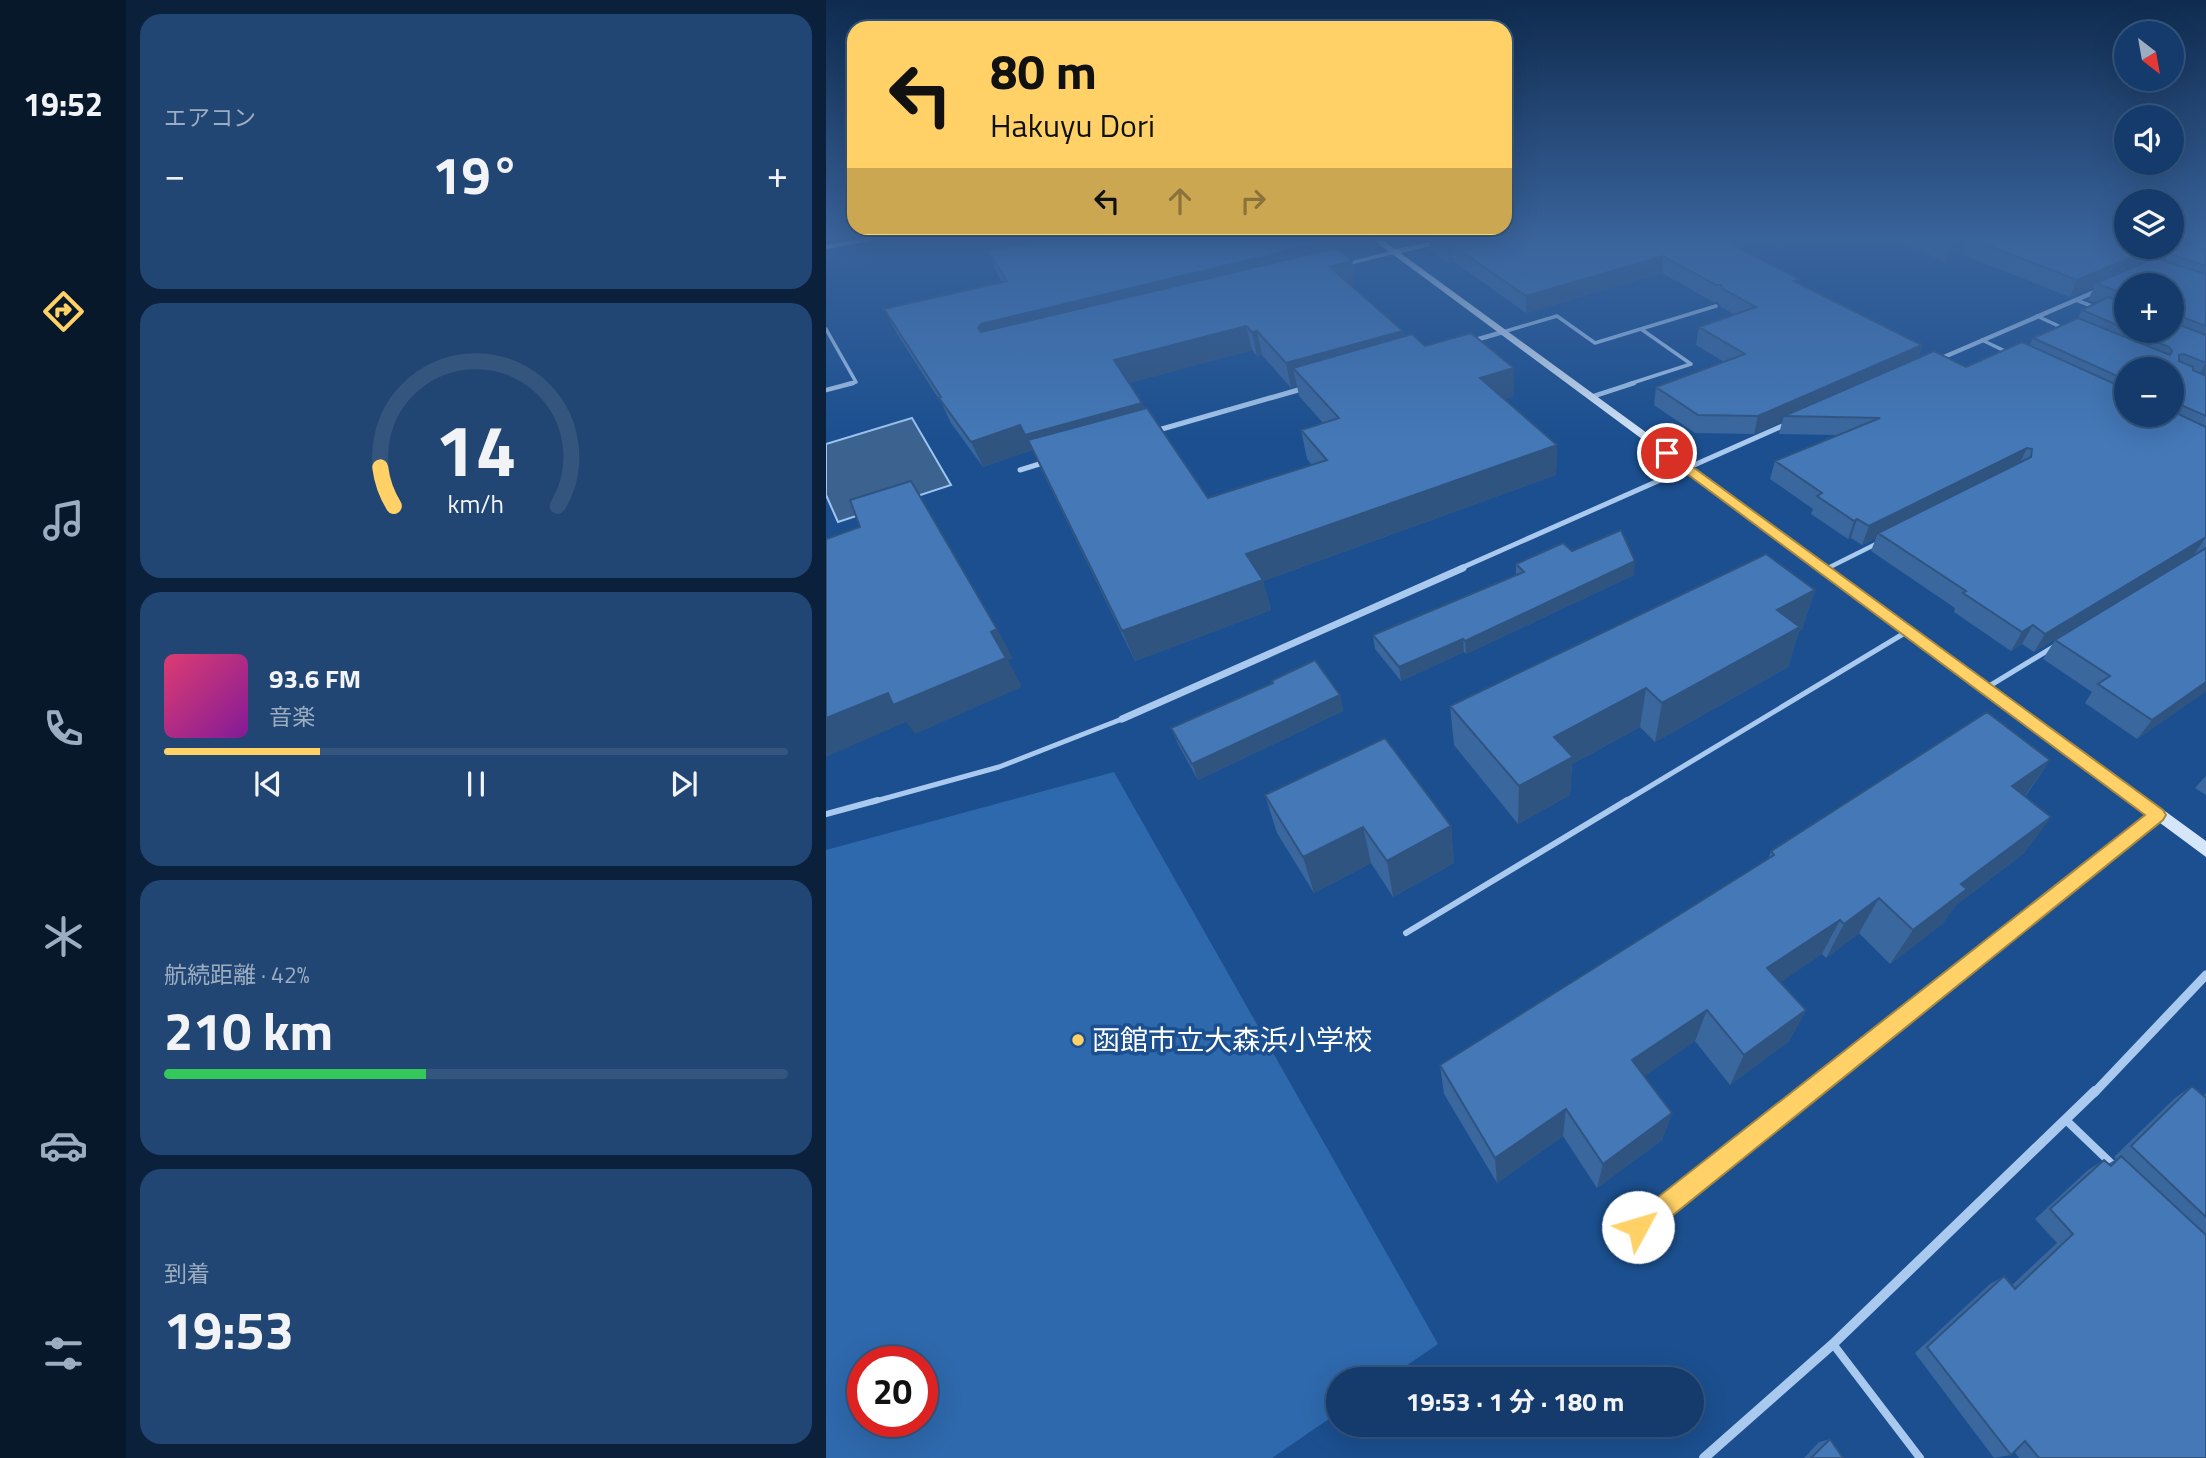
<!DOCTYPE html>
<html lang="ja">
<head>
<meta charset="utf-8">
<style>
	body { margin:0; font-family:"Titillium Web","Noto Sans JP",sans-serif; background:#214673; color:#f1f3f6; height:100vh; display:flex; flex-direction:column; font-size:26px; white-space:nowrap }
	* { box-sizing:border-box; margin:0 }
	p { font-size:23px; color:#9dadc1 }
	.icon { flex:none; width:38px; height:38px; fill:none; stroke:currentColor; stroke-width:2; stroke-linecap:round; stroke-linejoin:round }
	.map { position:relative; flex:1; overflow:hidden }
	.sheet { display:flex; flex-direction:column; gap:14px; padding:14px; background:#0b203b; width:700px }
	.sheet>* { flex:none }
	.hud { position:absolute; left:21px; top:21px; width:665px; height:214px; border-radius:21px; box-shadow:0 7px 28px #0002,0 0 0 2px #33557e; background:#ffd166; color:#111; overflow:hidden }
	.needle { width:46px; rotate:149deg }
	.tools { position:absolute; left:1288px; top:21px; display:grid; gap:14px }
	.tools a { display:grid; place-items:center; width:70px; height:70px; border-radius:50%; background:#143b6b; box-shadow:0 7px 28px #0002,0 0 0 2px #33557e; font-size:35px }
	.speed { position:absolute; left:21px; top:1346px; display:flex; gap:14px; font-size:35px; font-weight:700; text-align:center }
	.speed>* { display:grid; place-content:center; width:91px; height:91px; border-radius:50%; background:#143b6b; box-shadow:0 7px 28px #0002,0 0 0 2px #33557e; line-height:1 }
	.speed .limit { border:10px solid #d22; background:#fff; color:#111 }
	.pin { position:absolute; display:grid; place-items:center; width:60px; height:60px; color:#fff; margin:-30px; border:4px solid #fff; border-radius:50%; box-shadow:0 2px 7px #0007 }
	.me { position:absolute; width:77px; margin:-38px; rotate:51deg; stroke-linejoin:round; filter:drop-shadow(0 0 5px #0008) }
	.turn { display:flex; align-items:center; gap:24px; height:147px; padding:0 28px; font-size:32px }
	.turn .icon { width:91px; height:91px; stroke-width:2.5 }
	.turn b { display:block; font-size:49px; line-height:60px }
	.lanes { display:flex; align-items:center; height:66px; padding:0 28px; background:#0003; justify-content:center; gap:35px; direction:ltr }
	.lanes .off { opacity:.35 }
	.big { font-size:52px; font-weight:700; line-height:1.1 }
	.sheet .tile { flex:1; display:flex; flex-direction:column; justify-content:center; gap:10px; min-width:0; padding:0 24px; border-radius:21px; background:#214673 }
	.sheet .dial { align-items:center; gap:0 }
	.dial svg { height:182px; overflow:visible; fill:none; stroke:#33557e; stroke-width:7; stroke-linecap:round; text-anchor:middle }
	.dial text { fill:#f1f3f6; stroke:none }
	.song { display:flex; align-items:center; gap:21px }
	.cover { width:84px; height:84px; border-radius:10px; background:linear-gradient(135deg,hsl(340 70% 55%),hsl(290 70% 35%)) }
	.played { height:7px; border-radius:4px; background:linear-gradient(90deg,#ffd166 25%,#33557e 25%) }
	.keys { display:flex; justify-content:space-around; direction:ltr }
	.heat { display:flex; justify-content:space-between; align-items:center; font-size:38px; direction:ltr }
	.charge { height:10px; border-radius:5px; background:linear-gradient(90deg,#34c759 42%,#33557e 0) }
	.trip { position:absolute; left:500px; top:1367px; width:378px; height:70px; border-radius:35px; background:#143b6b; box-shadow:0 7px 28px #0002,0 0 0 2px #33557e; font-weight:700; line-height:70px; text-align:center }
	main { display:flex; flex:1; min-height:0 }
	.tabs { display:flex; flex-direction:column; width:126px; justify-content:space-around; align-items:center; background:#08182b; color:#9dadc1 }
	.tabs .icon { width:49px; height:49px }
	.tabs .current { color:#ffd166 }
	.tabs b { font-size:32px; color:#f1f3f6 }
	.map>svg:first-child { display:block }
	.green { fill:#2e69ad; fill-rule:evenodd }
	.water { fill:#3c6290; stroke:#9cc4f0; stroke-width:2 }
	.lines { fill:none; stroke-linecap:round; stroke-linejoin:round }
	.lane-far4 { stroke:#a9c9ee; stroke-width:3.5 }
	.lane-far3 { stroke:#a9c9ee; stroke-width:4.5 }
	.lane-far2 { stroke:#a9c9ee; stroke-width:5 }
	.lane-far1 { stroke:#a9c9ee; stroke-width:6 }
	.lane { stroke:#a9c9ee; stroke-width:8 }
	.street-far4 { stroke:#a9c9ee; stroke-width:4.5 }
	.street-far3 { stroke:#a9c9ee; stroke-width:5 }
	.street-far2 { stroke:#a9c9ee; stroke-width:7 }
	.street-far1 { stroke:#a9c9ee; stroke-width:9 }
	.street { stroke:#a9c9ee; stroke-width:10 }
	.secondary { fill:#d6e6fa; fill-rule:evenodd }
	.wall { fill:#3a679d; fill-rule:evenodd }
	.shaded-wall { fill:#305480 }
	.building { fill:#4478b7; stroke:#305480; stroke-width:2 }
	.route { fill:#ffd166; stroke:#a68842; stroke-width:2 }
	.poi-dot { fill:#ffd166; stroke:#1b4f8f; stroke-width:2.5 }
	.labels { text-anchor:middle; stroke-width:7; stroke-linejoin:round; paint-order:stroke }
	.near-poi-label { font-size:28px; fill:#fff; stroke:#1b4f8f; text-anchor:start }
</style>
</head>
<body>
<main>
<nav class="tabs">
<b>19:52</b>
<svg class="icon current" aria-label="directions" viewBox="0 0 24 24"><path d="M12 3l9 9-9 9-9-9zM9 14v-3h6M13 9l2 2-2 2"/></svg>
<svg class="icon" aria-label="music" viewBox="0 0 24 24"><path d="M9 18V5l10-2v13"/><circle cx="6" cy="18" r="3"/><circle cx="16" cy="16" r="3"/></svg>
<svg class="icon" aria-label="phone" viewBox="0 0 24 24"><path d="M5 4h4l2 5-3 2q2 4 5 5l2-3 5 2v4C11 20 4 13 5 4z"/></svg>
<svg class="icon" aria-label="climate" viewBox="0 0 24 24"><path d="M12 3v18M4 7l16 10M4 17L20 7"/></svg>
<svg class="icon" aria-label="car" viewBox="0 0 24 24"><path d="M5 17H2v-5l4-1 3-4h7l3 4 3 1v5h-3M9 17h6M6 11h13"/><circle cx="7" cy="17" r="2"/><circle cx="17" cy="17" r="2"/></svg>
<svg class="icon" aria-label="filters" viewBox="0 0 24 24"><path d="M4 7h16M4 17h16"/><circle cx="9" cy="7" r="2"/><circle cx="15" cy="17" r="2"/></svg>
</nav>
<section class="sheet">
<div class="tile"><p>エアコン</p>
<div class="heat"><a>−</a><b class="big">19°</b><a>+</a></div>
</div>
<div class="tile dial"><svg viewBox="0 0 100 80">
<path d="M14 69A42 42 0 1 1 86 69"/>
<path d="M14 69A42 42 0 0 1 8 52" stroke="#ffd166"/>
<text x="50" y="56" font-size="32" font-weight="700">14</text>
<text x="50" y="72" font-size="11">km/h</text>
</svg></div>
<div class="tile">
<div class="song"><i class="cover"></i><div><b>93.6 FM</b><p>音楽</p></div></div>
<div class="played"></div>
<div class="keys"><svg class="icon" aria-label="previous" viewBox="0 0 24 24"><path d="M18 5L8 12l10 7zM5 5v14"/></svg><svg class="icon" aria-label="pause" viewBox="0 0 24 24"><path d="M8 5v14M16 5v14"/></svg><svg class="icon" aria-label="next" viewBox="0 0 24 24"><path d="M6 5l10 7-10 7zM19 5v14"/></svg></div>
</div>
<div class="tile"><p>航続距離 · 42%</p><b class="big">210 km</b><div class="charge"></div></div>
<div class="tile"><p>到着</p><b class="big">19:53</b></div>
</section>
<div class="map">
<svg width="1380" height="1458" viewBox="0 0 1380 1458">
	<rect width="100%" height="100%" fill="#1b4f8f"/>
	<!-- green -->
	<path class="green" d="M 288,772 L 612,1344 L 561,1379 L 513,1379 L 513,1412 L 446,1458 L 0,1458 L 0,850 ZM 37,1362 L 96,1362 L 96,1421 L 37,1421 Z"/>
	<!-- water -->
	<path class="water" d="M 86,418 L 125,485 L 12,522 L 0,495 L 0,444 Z"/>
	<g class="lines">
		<!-- lane-far4 -->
		<path class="lane-far4" d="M 520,264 L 569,252
			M 1250,300 L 1271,308
			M 1211,316 L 1239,329
			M 0,329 L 30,382 L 21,384
			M 677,332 L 731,316 L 769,343 L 890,306
			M 1156,340 L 1183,353
			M 803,384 L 865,364 L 815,329"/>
		<!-- lane-far3 -->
		<path class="lane-far3" d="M 0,390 L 27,383
			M 765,397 L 808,383
			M 1000,569 L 1054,542"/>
		<!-- lane-far2 -->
		<path class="lane-far2" d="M 1000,569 L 1003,568
			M 1160,688 L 1229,646
			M 46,802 L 173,767 L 296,719
			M 798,802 L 1082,631"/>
		<!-- lane-far1 -->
		<path class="lane-far1" d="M 0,814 L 52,800
			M 580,933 L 801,800
			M 981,1093 L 1331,815"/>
		<!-- lane -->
		<path class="lane" d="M 1241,1121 L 1289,1167
			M 812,1227 L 983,1091
			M 1007,1344 L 1094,1458"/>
		<!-- street-far4 -->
		<path class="street-far4" d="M 569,252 L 612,242
			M 646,341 L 677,332
			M 1111,360 L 1273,290"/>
		<!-- street-far3 -->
		<path class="street-far3" d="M 329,431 L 479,388
			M 194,470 L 220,462
			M 633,569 L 961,424"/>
		<!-- street-far2 -->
		<path class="street-far2" d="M 296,719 L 637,568"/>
		<!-- street-far1 -->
		<path class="street-far1" d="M 1268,1093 L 1380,975"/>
		<!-- street -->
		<path class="street" d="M 878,1458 L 1007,1344 L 1269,1091"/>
		<!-- secondary -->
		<path class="secondary" d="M 51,236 L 70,236 L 0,249 L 0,245 Z
			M 542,236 L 551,236 L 1380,841 L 1380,857 Z"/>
	</g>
	<!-- wall -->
	<path class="wall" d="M 201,236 L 252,236 L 256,242 L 520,248 L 512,250 L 526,261 L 529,284 L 525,285 L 577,331 L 578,336 L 599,346 L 688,368 L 688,396 L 678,399 L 731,445 L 730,475 L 437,581 L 445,610 L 309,661 L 206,450 L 157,467 L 125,423 L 116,404 L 70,332 L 58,309 L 176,282 L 171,273 L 162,251 L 204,242 ZM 426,350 L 431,356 L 436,355 L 465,388 L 471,386 L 473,396 L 497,423 L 475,430 L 481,459 L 486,465 L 382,498 L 318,408 L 316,403 L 303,383 Z
		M 586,236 L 896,236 L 893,237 L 973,283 L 1096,345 L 1092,358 L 1140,367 L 1203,346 L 1207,338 L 1252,318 L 1256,310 L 1270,303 L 1262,300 L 1268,287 L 1244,297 L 1135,254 L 1118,261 L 1058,236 L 1300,236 L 1300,247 L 1346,247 L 1380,236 L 1380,691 L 1311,739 L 1259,703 L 1266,692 L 1217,659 L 1229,640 L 1368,556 L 1208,652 L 1196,644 L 1185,651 L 1128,612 L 1129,608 L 1045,551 L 1050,538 L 1036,545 L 1025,538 L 1022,539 L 985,514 L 987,509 L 944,479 L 949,461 L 1010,435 L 953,434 L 956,422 L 928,434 L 869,433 L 828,405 L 830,387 L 898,362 L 870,345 L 873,327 L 909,315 L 894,306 L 892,302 L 887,302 L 836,273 L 700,313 L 627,261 L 622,262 L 603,249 L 603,240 L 593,241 ZM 1340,256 L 1338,261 L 1332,259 ZM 1312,261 L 1317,263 L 1309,267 ZM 1300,285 L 1346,285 L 1346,331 L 1300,331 ZM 1300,369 L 1346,369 L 1346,415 L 1300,415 Z
		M 746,551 L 808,575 L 640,654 L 638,652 L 575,681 L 549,649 L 547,635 L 690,575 L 690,564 Z
		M 989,590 L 976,629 L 973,631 L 962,667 L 829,742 L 814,727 L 746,764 L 744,795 L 692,824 L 628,745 L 624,706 Z
		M 445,681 L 514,695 L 517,711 L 372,780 L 352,744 L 345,728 L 446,684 Z
		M 1224,760 L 1199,797 L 1225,817 L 1197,854 L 1130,905 L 1116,924 L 1064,964 L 1033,933 L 1000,958 L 996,954 L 954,982 L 980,1010 L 963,1041 L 904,1085 L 869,1041 L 818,1076 L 846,1113 L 836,1140 L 771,1188 L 737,1136 L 671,1183 L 618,1094 L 614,1065 L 942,859 L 945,851 Z
		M 1380,776 L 1380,795 L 1369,788 Z
		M 439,795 L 625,826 L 628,863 L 567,897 L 545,863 L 488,893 L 451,833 Z
		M 1366,1086 L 1377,1096 L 1380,1093 L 1380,1458 L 1193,1458 L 1188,1451 L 1185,1455 L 1168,1458 L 1089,1353 L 1164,1284 L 1178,1276 L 1186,1285 L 1231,1243 L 1209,1219 L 1262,1170 L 1278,1160 L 1282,1164 L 1290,1159 L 1288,1157 L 1349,1098 Z
		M 1004,1439 L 1017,1458 L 978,1458 L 993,1442 Z"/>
	<!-- shaded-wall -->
	<path class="shaded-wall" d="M 492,236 L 518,236 L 520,248 L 163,351 L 152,328 L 155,324 Z
		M 593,236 L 602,236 L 603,240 L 593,241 Z
		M 1356,236 L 1380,236 L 1342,253 L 1340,256 L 1320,264 L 1328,248 L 1331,247 L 1346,247 L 1346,241 Z
		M 1141,237 L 1135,254 L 1118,261 L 1124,244 Z
		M 626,245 L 627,261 L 622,262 L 621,246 Z
		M 1315,253 L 1307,270 L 1270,283 L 1268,287 L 1244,297 L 1251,280 Z
		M 837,256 L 836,273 L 700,313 L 700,296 Z
		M 526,261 L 529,284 L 508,290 L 504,267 Z
		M 420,326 L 426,350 L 296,385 L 288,360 Z
		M 431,331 L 436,355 L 431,356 L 426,332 Z
		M 577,331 L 580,355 L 467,368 L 471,386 L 465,388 L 460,363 Z
		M 1096,345 L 1090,363 L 958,416 L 956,422 L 928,434 L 932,416 Z
		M 1380,363 L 1380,375 L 1369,381 Z
		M 688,368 L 688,396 L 654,407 L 654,378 Z
		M 316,403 L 324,427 L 202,440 L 210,460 L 199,435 Z
		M 194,425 L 206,450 L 157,467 L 145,442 Z
		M 731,445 L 730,475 L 437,581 L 445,610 L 309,661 L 296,631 L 420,554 Z
		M 1201,448 L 1192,467 L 1052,533 L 1050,538 L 1036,545 L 1043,526 Z
		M 1031,519 L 1025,538 L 1022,539 L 1028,521 Z
		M 1380,537 L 1367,556 L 1208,652 L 1219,634 Z
		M 809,561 L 808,575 L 640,654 L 639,641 Z
		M 989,590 L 976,629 L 973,631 L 962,667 L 829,742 L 836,703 L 951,610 Z
		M 1207,625 L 1196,644 L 1185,651 L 1196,632 Z
		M 171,629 L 187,658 L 182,660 L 196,687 L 89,734 L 80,722 L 0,757 L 0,718 Z
		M 637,639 L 638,652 L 575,681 L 573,667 Z
		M 1380,682 L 1380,691 L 1311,739 L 1326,720 Z
		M 820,688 L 814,727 L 746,764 L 744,795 L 692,824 L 693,786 L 728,737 Z
		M 514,695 L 517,711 L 372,780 L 366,764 Z
		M 1224,760 L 1198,797 L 1186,786 Z
		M 1225,817 L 1197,854 L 1130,905 L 1116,924 L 1064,964 L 1087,930 L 1135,884 Z
		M 625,826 L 628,863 L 567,897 L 561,861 Z
		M 537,827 L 545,863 L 488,893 L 477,857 Z
		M 1053,898 L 1033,933 L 1000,958 L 1018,924 Z
		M 1014,920 L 996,954 L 927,1001 L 941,968 Z
		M 881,1010 L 869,1041 L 799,1090 L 806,1060 Z
		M 980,1010 L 963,1041 L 904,1085 L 918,1055 Z
		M 740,1109 L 737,1136 L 671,1183 L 669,1158 Z
		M 846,1113 L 836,1140 L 771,1188 L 777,1164 Z"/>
	<!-- building -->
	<path class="building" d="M 205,236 L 252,236 L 256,242 L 280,236 L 496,236 L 502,241 L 155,324 L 152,328 L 155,332 L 510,248 L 526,261 L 504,267 L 577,331 L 460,363 L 431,331 L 426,332 L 420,326 L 288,360 L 316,403 L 199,435 L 194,425 L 145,442 L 113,398 L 115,397 L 58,309 L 181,281 L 162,251 L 208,241 Z
		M 607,236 L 891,236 L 973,279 L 968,281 L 1096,345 L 932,416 L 872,415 L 830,387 L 919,354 L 873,327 L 930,307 L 897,289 L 895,285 L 890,285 L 837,256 L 700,296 L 626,245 L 621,246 Z
		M 1104,236 L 1266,236 L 1315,253 L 1251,280 L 1141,237 L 1124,244 Z
		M 1346,236 L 1356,236 L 1346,241 Z
		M 1380,237 L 1380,266 L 1342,253 Z
		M 1329,258 L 1380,274 L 1380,326 L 1346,313 L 1346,285 L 1300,285 L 1300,295 L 1270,283 Z
		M 1282,297 L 1300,303 L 1300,329 L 1256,310 Z
		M 1252,318 L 1344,355 L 1346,351 L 1343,347 L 1305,331 L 1346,331 L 1346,322 L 1380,335 L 1380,363 L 1358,354 L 1353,355 L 1353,361 L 1367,367 L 1367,370 L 1380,376 L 1380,416 L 1346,401 L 1346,369 L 1300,369 L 1300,380 L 1207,338 Z
		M 645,333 L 688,368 L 654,378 L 731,445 L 420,554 L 437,580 L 296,631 L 202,440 L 321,408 L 382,498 L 501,460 L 475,430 L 513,418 L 467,368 L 586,334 L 599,346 Z
		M 1196,342 L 1300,389 L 1300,415 L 1346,415 L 1346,411 L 1380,427 L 1380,537 L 1219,634 L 1207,625 L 1196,632 L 1137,593 L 1140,591 L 1052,533 L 1205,457 L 1206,449 L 1201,448 L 1043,526 L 1031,519 L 1028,521 L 991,496 L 996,493 L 949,461 L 1054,418 L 958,416 L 1108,351 L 1140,367 Z
		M 85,481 L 171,629 L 165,632 L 180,658 L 67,705 L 62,693 L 0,718 L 0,539 L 34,527 L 24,500 Z
		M 795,530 L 809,561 L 639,641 L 637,639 L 573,667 L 547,635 L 698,572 L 690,564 L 737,543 L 746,551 Z
		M 1380,548 L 1380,682 L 1326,720 L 1272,684 L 1284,676 L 1229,640 Z
		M 940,554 L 989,590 L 951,610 L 974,627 L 836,703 L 820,688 L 728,737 L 747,757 L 693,786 L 624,706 Z
		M 489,660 L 514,695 L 366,764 L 345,728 L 447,683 L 445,681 Z
		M 1161,712 L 1224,760 L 1186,786 L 1225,817 L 1135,884 L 1141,889 L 1087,930 L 1053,898 L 1018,924 L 1014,920 L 941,968 L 980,1010 L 918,1055 L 881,1010 L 806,1060 L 846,1113 L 777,1164 L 740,1109 L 669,1158 L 614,1065 L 948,855 L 945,851 Z
		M 559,738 L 625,826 L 561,861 L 537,827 L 477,857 L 439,795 Z
		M 1366,1086 L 1380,1098 L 1380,1217 L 1305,1146 Z
		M 1295,1156 L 1380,1235 L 1380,1458 L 1213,1458 L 1199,1441 L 1185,1455 L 1101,1347 L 1178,1276 L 1189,1289 L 1247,1234 L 1224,1209 L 1278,1160 L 1285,1166 Z
		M 1004,1439 L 1017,1458 L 985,1458 Z"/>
	<!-- sky -->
	<linearGradient id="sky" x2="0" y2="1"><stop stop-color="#0f2b4f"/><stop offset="0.54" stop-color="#39639b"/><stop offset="1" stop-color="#39639b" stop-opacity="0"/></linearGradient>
	<rect width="1380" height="440" fill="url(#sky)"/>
	<!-- route -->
	<path class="route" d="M 837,451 L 845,451 L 1337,810 L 1340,815 L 1337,820 L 821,1236 L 812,1239 L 804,1236 L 801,1227 L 804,1219 L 1319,815 L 837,456 Z"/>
	<!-- markers -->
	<circle class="poi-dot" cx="252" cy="1040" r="7"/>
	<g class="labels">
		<!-- near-poi labels -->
		<g class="near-poi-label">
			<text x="266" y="1050">函館市立大森浜小学校</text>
		</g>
	</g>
</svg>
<div class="tools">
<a><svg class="needle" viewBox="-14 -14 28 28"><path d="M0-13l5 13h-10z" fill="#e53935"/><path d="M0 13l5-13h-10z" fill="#9dadc1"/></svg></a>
<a><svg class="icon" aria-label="sound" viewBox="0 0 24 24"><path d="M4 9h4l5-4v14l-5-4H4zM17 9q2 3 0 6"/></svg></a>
<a><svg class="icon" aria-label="layers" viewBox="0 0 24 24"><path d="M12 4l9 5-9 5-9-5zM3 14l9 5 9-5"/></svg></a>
<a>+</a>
<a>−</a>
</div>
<div class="speed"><div class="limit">20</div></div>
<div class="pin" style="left:841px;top:453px;background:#d93025"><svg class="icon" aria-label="arrive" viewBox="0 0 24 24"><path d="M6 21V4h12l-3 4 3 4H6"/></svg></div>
<svg class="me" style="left:812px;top:1227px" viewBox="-20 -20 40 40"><circle r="19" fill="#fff"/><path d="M0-13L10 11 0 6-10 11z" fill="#ffd166"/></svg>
<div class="trip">19:53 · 1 分 · 180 m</div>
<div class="hud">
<div class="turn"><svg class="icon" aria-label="left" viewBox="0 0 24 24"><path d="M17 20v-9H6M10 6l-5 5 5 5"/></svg><div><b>80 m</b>Hakuyu Dori</div></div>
<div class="lanes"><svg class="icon" aria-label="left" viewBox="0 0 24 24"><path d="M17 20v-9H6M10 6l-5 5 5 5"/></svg><svg class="icon off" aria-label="ahead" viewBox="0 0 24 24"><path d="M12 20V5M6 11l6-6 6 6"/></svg><svg class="icon off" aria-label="right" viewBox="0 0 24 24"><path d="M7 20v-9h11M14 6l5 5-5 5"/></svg></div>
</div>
</div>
</main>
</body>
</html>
